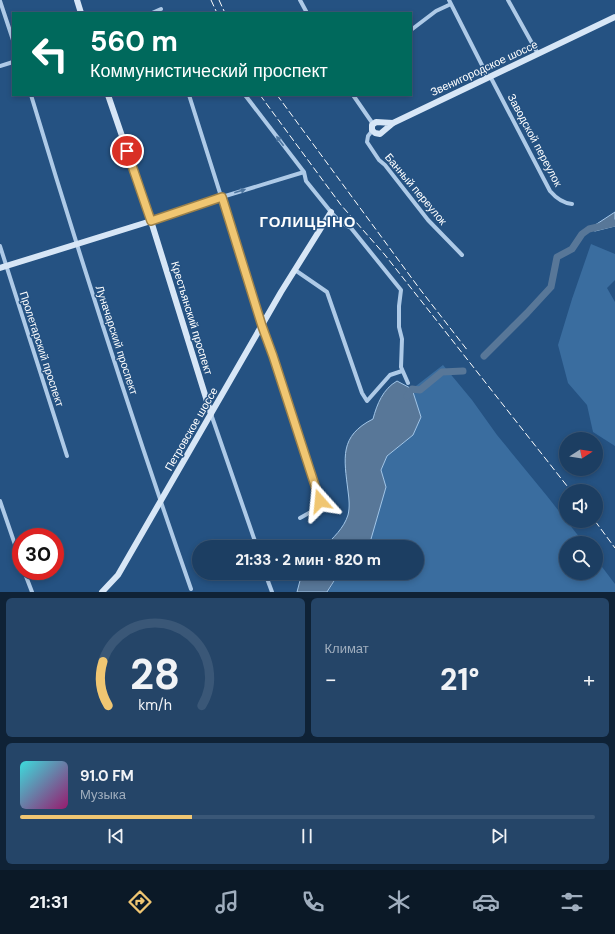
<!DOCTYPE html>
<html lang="ru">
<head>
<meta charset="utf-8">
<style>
	body { margin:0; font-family:"DM Sans",sans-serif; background:#254568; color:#f1f3f6; height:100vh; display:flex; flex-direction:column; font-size:15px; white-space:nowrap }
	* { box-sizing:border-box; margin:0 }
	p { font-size:13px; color:#a0aebe }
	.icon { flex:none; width:22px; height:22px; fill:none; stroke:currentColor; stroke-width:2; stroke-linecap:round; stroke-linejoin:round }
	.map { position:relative; height:592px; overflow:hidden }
	.details { display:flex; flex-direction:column; gap:6px; padding:6px; background:#0f2236; flex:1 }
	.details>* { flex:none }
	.hud { position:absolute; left:12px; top:12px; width:400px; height:84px; border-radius:0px; box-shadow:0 2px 6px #0003,0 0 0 1px #3a5777; background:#00695c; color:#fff; overflow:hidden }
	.needle { width:26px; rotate:78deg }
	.buttons { position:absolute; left:559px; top:432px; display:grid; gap:8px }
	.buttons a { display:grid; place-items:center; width:44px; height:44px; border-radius:50%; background:#1c3e62; box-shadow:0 2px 6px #0003,0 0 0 1px #3a5777; font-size:20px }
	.speed { position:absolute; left:12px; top:528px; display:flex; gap:8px; font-size:20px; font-weight:700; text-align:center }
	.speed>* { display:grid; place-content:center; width:52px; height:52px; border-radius:50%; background:#1c3e62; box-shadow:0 2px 6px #0003,0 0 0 1px #3a5777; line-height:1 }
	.speed .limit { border:6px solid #d22; background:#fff; color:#111 }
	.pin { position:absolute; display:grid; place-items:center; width:34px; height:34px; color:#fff; margin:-17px; border:2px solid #fff; border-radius:50%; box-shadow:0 1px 4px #0007 }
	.me { position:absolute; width:44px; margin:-22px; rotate:342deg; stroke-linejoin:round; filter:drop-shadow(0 0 3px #0008) }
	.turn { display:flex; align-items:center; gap:14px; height:84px; padding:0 12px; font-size:18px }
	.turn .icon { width:52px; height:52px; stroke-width:2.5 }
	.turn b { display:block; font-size:28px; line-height:34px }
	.big { font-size:30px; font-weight:800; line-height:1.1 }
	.details .widget { flex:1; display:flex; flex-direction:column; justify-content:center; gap:6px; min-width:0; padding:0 14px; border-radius:6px; background:#254568 }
	.details .dial { align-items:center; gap:0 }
	.dial svg { height:104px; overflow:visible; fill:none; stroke:#3a5777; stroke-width:7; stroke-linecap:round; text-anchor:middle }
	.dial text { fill:#f1f3f6; stroke:none }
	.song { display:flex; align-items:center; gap:12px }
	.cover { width:48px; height:48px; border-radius:6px; background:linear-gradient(135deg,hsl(180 70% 55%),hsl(320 70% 35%)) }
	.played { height:4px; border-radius:2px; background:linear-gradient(90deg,#f0c672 30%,#3a5777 30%) }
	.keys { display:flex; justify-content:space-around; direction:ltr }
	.heat { display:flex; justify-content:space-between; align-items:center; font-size:22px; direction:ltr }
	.details .tiles { flex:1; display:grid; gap:6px; grid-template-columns:1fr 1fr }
	.widget:last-child { grid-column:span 2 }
	.trip { position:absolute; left:192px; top:540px; width:232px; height:40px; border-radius:20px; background:#1c3e62; box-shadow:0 2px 6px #0003,0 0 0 1px #3a5777; font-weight:800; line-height:40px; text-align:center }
	.tabs { display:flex; height:64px; justify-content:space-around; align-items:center; background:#0b1927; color:#a0aebe }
	.tabs .icon { width:28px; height:28px }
	.tabs .on { color:#f0c672 }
	.tabs b { font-size:18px; color:#f1f3f6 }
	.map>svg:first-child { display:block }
	.green { fill:#3a6d9f }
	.water { fill:#587798; stroke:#a2c6e8 }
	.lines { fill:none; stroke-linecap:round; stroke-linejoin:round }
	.river { stroke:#587798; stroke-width:7 }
	.street { stroke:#aecae7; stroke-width:4 }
	.secondary { stroke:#d7e6f6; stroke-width:6 }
	.rail { stroke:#fff; stroke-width:1; stroke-dasharray:7 3; stroke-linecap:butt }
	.oneway { fill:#4e76a0 }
	.route-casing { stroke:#9c814a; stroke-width:10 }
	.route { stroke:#f0c672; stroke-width:7 }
	.labels { text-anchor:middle; stroke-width:3; stroke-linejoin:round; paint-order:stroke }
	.street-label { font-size:11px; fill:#fff; stroke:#255282 }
	.district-label { font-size:15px; font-weight:bold; letter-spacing:1px; fill:#fff; stroke:#255282 }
</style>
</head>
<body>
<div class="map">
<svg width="615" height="592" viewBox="0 0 615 592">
	<rect width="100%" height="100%" fill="#255282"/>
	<!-- green -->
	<path class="green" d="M 591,244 L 615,254 L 615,280 L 607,288 L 615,302 L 615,446 L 593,432 L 587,405 L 568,383 L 558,345 L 572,299 Z
		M 443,365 L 472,400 L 497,435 L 547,496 L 584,543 L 566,543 L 566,573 L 596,573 L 596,559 L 615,584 L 615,592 L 328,592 L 339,573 L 417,573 L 417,547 L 368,547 L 386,487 L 381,470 L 387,456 L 413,435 L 421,417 L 412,389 Z"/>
	<!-- water -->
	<path class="water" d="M 615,212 L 615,226 L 595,231 L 589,229 Z
		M 397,381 L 412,389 L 421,417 L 413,435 L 387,456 L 381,470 L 386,487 L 369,546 L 324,547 C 333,538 344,528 348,515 C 350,507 349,499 348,491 C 344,458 339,436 373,419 C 377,404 383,389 397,381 Z
		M 302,573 L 339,573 L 327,592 L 297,592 Z"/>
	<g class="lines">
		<!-- river -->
		<path class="river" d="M 484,356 L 527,313 L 551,287 L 557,257 L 572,249 L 582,234 L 589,229 L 615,223
			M 407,396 L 412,389 L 420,390 L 442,372 L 463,371"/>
		<!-- street -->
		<path class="street" d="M 300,0 L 307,13
			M 449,0 L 488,77
			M 508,0 L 538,54
			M 0,1 L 13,40
			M 152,13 L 161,9
			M 411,30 L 436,11 L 451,4
			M 0,66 L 13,62
			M 490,76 L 550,191 C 556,198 562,203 572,204
			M 31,95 C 81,261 134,426 191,589
			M 189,95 L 262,326 L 273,356 L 320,501 L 318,508 L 300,518
			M 245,95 L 304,172 L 306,181 L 331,212 L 339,221 L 351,228 L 401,290 L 399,306 L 399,327 L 402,339 L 401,367 L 408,383
			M 353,95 L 373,124
			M 372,131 L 368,136 L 367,142 L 379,160 L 385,165 L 428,220 L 462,255
			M 151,221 L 222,197 L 304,172
			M 0,246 L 67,456
			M 295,270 L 327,292 L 362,393 L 367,401 L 390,375 L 402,371
			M 211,414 L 257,547
			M 0,501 L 21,562
			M 24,571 L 32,592
			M 265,573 L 272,592"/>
		<!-- secondary -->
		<path class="secondary" d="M 77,0 L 81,13
			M 108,95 L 151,221 L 211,414
			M 393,123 L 376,122 L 372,125 L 372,130 L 375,133 L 380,134 L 393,123 L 615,17
			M 0,268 L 151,221
			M 102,592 L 118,575 L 281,292 L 331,212"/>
		<!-- rail -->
		<path class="rail" d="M 211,0 L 217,13
			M 219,0 L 225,13
			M 260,95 L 341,205 L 385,255 L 571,491
			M 277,95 L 419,288 L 468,351
			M 595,521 L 615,548"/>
	</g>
	<!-- one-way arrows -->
	<defs><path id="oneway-solid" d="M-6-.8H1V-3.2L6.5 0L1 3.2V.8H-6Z"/></defs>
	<g class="oneway">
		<use href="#oneway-solid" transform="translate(280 141) rotate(-127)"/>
		<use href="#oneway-solid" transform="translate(240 191) rotate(-17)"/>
	</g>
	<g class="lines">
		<defs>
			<path id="route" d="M 127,151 L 151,221 L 222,197 L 262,326 L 273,356 L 320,501"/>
		</defs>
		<!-- route casing -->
		<use href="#route" class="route-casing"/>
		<!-- route -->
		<use href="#route" class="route"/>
	</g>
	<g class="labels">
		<!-- street labels -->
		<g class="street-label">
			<text transform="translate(484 68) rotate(-25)" y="4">Звенигородское шоссе</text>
			<text transform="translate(535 140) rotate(62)" y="4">Заводской переулок</text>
			<text transform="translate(416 189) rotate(50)" y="4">Банный переулок</text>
			<text transform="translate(192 318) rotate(73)" y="4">Крестьянский проспект</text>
			<text transform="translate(117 340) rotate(72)" y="4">Луначарский проспект</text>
			<text transform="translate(42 349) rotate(72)" y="4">Пролетарский проспект</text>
			<text transform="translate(191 429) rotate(-60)" y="4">Петровское шоссе</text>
		</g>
		<!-- district labels -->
		<g class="district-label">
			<text x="308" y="227">ГОЛИЦЫНО</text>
		</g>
	</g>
</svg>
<div class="buttons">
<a><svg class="needle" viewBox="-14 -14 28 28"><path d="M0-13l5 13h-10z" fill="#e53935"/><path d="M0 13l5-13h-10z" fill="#a0aebe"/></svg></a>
<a><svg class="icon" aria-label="sound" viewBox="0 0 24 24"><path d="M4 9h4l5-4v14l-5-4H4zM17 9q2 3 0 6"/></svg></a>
<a><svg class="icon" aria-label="search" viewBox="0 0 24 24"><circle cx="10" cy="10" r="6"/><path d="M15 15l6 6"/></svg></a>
</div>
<div class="speed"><div class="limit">30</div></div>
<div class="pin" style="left:127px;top:151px;background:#d93025"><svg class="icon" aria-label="arrive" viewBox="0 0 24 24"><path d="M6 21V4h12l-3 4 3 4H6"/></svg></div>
<svg class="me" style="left:320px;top:501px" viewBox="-20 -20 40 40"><path d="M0-17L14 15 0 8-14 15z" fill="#f0c672" stroke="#fff" stroke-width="4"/></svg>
<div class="trip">21:33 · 2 мин · 820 m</div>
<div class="hud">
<div class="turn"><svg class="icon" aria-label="left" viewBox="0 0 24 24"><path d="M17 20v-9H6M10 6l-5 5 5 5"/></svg><div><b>560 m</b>Коммунистический проспект</div></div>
</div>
</div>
<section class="details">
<div class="tiles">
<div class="widget dial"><svg viewBox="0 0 100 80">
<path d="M14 69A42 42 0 1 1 86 69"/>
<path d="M14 69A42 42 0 0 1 10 35" stroke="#f0c672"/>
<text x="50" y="56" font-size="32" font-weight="700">28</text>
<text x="50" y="72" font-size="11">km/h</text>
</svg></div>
<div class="widget"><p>Климат</p>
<div class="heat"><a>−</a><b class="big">21°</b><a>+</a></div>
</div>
<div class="widget">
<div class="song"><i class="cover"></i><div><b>91.0 FM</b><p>Музыка</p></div></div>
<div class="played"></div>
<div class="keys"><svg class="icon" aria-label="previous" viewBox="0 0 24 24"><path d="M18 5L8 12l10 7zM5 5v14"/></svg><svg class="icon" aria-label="pause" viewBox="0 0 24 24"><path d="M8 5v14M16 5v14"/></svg><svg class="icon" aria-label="next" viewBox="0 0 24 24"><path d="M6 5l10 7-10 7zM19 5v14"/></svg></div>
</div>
</div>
</section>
<nav class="tabs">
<b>21:31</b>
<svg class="icon on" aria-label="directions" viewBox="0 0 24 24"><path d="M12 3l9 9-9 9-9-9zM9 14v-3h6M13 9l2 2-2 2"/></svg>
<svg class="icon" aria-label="music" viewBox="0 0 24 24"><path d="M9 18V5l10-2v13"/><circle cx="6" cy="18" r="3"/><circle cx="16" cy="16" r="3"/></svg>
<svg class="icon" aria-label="phone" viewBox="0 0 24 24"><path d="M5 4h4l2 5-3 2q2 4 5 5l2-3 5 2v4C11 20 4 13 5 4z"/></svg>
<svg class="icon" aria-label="climate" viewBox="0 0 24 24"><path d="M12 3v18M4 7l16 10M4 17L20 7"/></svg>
<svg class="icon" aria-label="car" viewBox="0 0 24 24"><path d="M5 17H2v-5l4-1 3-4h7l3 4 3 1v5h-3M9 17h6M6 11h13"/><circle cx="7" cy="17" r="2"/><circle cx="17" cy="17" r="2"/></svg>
<svg class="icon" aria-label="filters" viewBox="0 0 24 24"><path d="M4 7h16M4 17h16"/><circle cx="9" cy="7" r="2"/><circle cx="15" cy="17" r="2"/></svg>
</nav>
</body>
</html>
